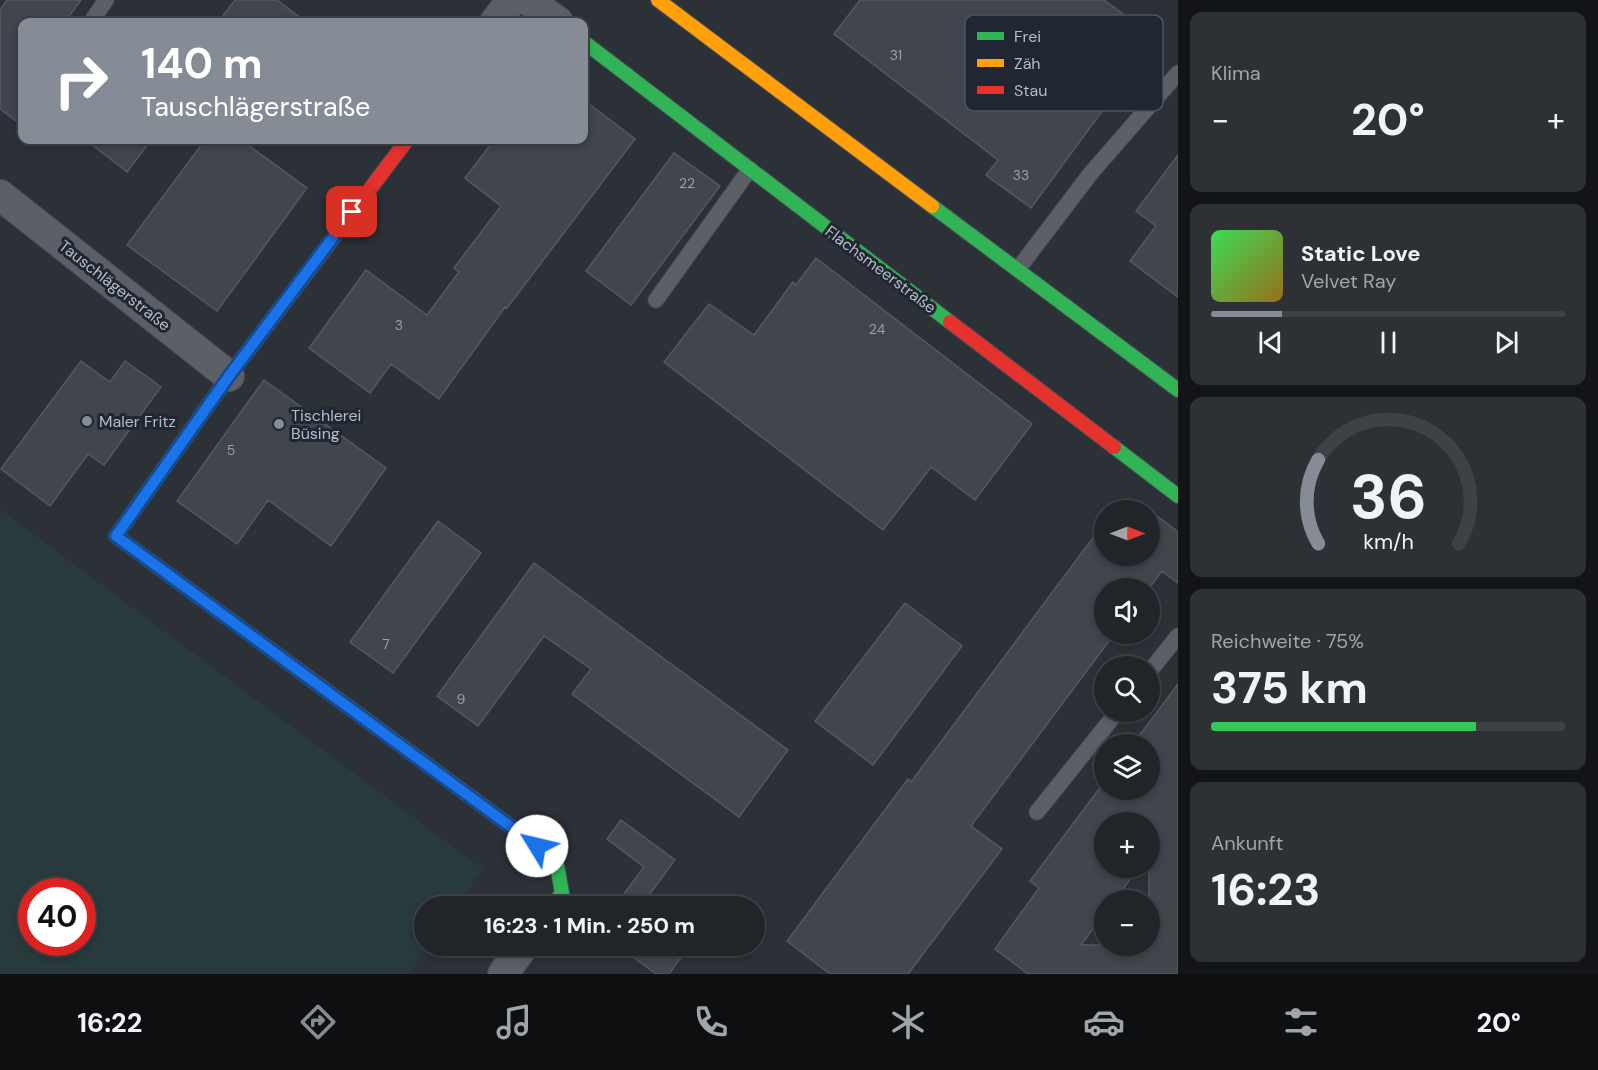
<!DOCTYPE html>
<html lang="de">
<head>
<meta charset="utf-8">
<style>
	body { margin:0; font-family:"DM Sans",sans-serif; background:#2d3135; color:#f1f3f6; height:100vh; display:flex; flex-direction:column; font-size:22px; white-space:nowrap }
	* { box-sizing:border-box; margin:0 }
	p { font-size:20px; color:#a2a5a8 }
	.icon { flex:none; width:33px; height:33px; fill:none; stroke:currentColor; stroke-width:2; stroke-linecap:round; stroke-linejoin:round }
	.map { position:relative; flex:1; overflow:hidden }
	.panel { display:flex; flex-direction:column; gap:12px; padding:12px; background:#121417; width:420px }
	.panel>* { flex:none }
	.guide { position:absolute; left:18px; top:18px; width:570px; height:126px; border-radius:12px; box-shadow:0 3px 9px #0003,0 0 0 2px #3e4246; background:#868c95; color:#fff; overflow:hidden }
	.needle { width:39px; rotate:90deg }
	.buttons { position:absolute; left:1094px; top:500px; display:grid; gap:12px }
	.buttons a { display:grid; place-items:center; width:66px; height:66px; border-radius:50%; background:#212529; box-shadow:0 3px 9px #0003,0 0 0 2px #3e4246; font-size:30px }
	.speed { position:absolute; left:18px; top:878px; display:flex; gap:12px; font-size:30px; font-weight:700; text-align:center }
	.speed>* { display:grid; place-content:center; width:78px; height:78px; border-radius:50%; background:#212529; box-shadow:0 3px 9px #0003,0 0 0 2px #3e4246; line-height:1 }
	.speed .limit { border:9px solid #d22; background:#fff; color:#111 }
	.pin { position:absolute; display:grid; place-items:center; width:51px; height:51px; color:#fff; margin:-26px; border-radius:12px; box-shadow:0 3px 9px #0006 }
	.me { position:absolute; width:66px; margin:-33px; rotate:306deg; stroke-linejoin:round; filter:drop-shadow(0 0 4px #0008) }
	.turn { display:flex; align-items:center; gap:21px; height:126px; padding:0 24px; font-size:27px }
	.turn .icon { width:78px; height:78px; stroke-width:2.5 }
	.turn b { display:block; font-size:42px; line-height:51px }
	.big { font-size:45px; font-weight:700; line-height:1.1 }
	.panel .widget { flex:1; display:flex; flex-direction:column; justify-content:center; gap:9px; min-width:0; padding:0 21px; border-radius:12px; background:#2d3135 }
	.panel .dial { align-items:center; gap:0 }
	.dial svg { height:156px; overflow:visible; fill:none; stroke:#3e4246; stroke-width:7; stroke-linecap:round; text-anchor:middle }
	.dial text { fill:#f1f3f6; stroke:none }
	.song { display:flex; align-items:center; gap:18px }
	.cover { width:72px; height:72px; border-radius:9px; background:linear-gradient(135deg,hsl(130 70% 55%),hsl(40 70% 35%)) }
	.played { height:6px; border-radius:3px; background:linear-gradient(90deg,#868c95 20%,#3e4246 20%) }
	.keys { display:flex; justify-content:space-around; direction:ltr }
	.heat { display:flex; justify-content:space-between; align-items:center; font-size:33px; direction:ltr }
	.charge { height:9px; border-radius:4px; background:linear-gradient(90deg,#34c759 75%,#3e4246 0) }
	.trip { position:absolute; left:414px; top:896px; width:351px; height:60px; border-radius:30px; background:#212529; box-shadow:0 3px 9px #0003,0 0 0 2px #3e4246; font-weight:700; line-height:60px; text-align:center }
	.dock { display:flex; height:96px; justify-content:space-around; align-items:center; background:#0d0f10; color:#a2a5a8 }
	.dock .icon { width:42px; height:42px }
	.dock .current { color:#868c95 }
	.dock b { font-size:27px; color:#f1f3f6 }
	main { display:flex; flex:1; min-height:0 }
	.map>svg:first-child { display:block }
	.green { fill:#293a3c; fill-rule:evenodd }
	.building { fill:#41454c; stroke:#54585f; stroke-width:1.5; fill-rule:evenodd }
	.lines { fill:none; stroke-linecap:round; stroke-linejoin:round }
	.lane-casing { stroke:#4a4d54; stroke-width:17 }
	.street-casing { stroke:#4a4d54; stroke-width:32 }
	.fast-casing { stroke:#4a4d54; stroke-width:16 }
	.slow-casing { stroke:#4a4d54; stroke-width:16 }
	.jam-casing { stroke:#4a4d54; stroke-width:16 }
	.lane { stroke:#5c5f66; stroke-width:15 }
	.street { stroke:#5c5f66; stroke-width:30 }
	.fast { stroke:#30b455; stroke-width:14 }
	.slow { stroke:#ff9f0a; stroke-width:14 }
	.jam { stroke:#e5322d; stroke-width:14 }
	.route-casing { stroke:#114b97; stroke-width:15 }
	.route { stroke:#1a73e8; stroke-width:10 }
	.poi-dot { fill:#868c95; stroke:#202732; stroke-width:2 }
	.labels { text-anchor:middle; stroke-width:6; stroke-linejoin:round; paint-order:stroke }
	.number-label { font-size:14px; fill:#9a9fa9 }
	.street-label { font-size:16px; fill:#b7bdc8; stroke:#202732 }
	.poi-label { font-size:16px; fill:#b7bdc8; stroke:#202732; text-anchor:start }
	.key { fill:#202732; stroke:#4d545f; stroke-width:1.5 }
	.key-label { font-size:16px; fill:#b7bdc8 }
</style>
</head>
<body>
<main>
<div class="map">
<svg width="1178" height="974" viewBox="0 0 1178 974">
	<rect width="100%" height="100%" fill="#2c3137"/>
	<!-- green -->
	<path class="green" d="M 0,509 L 483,869 L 457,906 L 424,906 L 424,945 L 430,945 L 409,974 L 0,974 ZM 32,891 L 82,891 L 82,942 L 32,942 Z"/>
	<!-- building -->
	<path class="building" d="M 7,0 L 81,0 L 65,22 L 22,22 L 22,125 L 0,109 L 0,10 Z
		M 235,0 L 277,0 L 306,22 L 218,22 Z
		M 860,0 L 1104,0 L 1156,38 L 1031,208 L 986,175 L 998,160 L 834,34 Z
		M 584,100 L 635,139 L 507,308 L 505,307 L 439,399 L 391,364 L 370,393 L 309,348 L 366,270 L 427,315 L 459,272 L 454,268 L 501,206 L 465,178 L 494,140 L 584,140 Z
		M 86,140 L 151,140 L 127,172 Z
		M 205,140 L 241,140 L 307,188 L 217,311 L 127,245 Z
		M 674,153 L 720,186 L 631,305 L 586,271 Z
		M 1178,155 L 1178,297 L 1130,261 L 1156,226 L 1136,211 Z
		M 816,258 L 1032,424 L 975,500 L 931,467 L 883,530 L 664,362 L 709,304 L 754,335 L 793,282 L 796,285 Z
		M 81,361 L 110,382 L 125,361 L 161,387 L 104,465 L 88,454 L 50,506 L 1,469 Z
		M 264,380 L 386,468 L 331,546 L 268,500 L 237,544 L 177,501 Z
		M 1149,510 L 1178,532 L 1178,583 L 1162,571 L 1149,588 L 1104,588 L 1104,633 L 1115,633 L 971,826 L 1002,849 L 908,974 L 830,974 L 787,941 L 908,779 L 911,782 L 1104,523 L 1104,555 L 1149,555 Z
		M 438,521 L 481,553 L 393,673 L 350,642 Z
		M 534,563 L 788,750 L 739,817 L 572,694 L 591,669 L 544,636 L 478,726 L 437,696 Z
		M 905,603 L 962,646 L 873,765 L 815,721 Z
		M 1178,684 L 1178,974 L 1028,974 L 995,949 L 1039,888 L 1030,881 L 1099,789 L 1149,789 L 1149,744 L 1133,744 ZM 1104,822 L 1149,822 L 1149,945 L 1081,945 L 1104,914 L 1104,900 L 1115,900 L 1139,867 L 1104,867 Z
		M 621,820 L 675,860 L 641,906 L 615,906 L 644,867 L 607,839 Z
		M 617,945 L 690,945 L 669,974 L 656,974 Z"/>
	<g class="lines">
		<defs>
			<path id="lane" d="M 93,19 L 106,0
				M 1018,269 L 1091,173 L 1178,73
				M 656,300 L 750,169
				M 1149,672 L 1178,636
				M 1037,812 L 1118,711"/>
			<path id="street" d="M 528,0 L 558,22
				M 495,22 L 512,0
				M 0,195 L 229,376
				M 503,974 L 524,945"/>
			<path id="fast" d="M 584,42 L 950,322
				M 932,206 L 1178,390
				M 1114,447 L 1178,496
				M 301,672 L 116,536 L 229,376 L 318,258
				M 483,806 L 556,860 L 562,893 L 552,906"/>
			<path id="slow" d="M 658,0 L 932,206
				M 301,672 L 483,806"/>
			<path id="jam" d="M 318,258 L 407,140
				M 950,322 L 1114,447"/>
		</defs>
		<!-- lane casing -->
		<use href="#lane" class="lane-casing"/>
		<!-- street casing -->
		<use href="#street" class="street-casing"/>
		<!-- fast casing -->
		<use href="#fast" class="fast-casing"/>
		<!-- slow casing -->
		<use href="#slow" class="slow-casing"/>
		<!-- jam casing -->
		<use href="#jam" class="jam-casing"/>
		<!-- lane -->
		<use href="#lane" class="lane"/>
		<!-- street -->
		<use href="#street" class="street"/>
		<!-- fast -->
		<use href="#fast" class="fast"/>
		<!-- slow -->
		<use href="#slow" class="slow"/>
		<!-- jam -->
		<use href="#jam" class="jam"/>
	</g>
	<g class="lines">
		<defs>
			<path id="route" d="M 352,212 L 229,376 L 116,536 L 537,846"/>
		</defs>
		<!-- route casing -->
		<use href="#route" class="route-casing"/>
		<!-- route -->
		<use href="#route" class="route"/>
	</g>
	<!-- markers -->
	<g class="poi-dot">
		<circle cx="87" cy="421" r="6"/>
		<circle cx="279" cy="424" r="6"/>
	</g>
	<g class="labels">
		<!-- number labels -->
		<g class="number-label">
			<text x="896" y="60">31</text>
			<text x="1021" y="180">33</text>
			<text x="687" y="188">22</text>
			<text x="399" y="330">3</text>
			<text x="877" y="334">24</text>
			<text x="231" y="455">5</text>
			<text x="386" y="649">7</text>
			<text x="461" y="704">9</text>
		</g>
		<!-- street labels -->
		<g class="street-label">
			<text transform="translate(881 269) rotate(37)" y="6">Flachsmeerstraße</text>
			<text transform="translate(115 285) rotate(38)" y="6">Tauschlägerstraße</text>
		</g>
		<!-- poi labels -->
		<g class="poi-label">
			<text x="291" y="421">Tischlerei<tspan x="291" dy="18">Büsing</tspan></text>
			<text x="99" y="427">Maler Fritz</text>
		</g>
	</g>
	<!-- legend -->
	<rect x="965" y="15" width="198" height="96" rx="9" class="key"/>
	<rect x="977" y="32" width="27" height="8" fill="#30b455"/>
	<rect x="977" y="59" width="27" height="8" fill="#ff9f0a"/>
	<rect x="977" y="86" width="27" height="8" fill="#e5322d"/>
	<g class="key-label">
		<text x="1014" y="42">Frei</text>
		<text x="1014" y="69">Zäh</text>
		<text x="1014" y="96">Stau</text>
	</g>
</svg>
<div class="buttons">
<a><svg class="needle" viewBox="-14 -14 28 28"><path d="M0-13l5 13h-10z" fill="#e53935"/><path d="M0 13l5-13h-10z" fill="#a2a5a8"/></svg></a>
<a><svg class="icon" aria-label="sound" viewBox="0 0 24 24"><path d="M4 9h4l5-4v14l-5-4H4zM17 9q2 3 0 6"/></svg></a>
<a><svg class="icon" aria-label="search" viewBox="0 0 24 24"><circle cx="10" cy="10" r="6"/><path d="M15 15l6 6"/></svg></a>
<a><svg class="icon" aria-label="layers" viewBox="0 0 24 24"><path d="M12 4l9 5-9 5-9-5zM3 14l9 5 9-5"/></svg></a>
<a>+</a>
<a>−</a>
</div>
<div class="speed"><div class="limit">40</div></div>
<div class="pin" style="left:352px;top:212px;background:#d93025"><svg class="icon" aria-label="arrive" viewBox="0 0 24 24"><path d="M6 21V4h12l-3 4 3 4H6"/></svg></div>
<svg class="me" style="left:537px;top:846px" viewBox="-20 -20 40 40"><circle r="19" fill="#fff"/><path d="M0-13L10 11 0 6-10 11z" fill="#1a73e8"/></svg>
<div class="trip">16:23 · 1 Min. · 250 m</div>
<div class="guide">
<div class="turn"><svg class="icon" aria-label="right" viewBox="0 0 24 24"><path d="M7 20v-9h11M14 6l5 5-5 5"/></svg><div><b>140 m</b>Tauschlägerstraße</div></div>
</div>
</div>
<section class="panel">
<div class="widget"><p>Klima</p>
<div class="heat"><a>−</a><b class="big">20°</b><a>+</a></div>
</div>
<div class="widget">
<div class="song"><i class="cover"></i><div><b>Static Love</b><p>Velvet Ray</p></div></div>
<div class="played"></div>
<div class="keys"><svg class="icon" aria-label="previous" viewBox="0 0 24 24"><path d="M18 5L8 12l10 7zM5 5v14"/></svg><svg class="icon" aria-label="pause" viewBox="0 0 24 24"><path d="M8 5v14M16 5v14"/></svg><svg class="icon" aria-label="next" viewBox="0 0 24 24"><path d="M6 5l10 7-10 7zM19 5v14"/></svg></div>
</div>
<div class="widget dial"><svg viewBox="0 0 100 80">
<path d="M14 69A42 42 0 1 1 86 69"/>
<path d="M14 69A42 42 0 0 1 14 26" stroke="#868c95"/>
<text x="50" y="56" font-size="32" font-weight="700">36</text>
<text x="50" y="72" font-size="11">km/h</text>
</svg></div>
<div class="widget"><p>Reichweite · 75%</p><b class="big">375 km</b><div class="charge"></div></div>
<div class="widget"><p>Ankunft</p><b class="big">16:23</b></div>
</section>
</main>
<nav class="dock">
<b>16:22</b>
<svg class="icon current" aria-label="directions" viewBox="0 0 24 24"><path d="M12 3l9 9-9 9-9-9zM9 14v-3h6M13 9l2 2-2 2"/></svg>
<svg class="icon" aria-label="music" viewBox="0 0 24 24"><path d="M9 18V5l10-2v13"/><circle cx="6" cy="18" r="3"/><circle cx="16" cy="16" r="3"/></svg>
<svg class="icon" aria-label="phone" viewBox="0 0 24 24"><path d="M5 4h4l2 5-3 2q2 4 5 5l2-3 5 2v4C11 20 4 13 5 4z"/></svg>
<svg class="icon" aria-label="climate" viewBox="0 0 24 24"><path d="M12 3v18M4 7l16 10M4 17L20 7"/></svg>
<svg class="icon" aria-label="car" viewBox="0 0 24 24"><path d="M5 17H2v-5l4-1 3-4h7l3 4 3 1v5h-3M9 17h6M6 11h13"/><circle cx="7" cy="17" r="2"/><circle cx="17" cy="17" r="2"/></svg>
<svg class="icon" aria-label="filters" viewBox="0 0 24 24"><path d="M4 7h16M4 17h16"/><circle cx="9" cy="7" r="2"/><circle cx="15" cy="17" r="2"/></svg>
<b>20°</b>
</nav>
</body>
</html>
